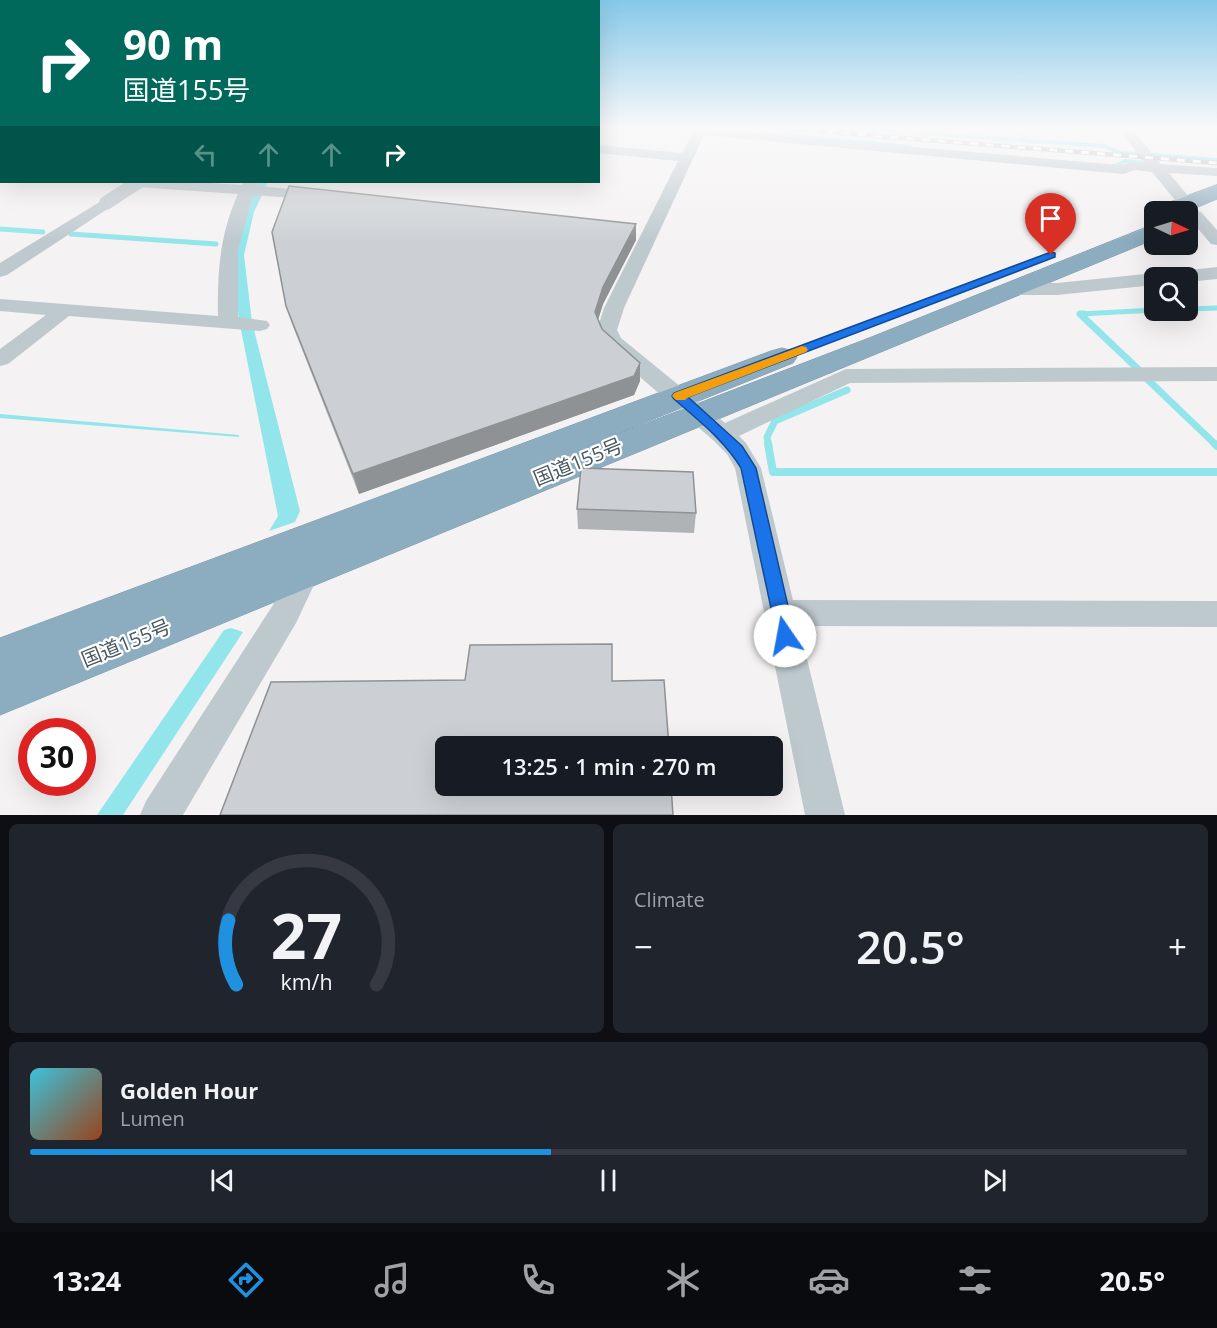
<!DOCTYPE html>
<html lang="en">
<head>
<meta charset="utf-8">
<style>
	body { margin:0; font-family:"Open Sans","Noto Sans JP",sans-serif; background:#20242c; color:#f1f3f6; height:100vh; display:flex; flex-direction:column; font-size:22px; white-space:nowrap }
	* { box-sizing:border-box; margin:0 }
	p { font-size:20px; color:#9ea1a6 }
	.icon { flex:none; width:33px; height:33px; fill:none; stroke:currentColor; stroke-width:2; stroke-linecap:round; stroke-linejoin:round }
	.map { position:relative; height:815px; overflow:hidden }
	.details { display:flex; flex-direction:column; gap:9px; padding:9px; background:#0d0f14; flex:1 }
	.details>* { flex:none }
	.top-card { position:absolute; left:0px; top:0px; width:600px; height:183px; box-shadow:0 6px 24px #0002; background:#00695c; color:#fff; overflow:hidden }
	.needle { width:39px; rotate:94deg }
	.controls { position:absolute; left:1144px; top:201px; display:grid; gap:12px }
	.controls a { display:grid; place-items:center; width:54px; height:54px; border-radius:9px; background:#171b24; box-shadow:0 6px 24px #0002; font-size:30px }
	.speed { position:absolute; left:18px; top:718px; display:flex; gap:12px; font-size:30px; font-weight:700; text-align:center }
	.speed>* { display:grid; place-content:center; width:78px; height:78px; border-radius:50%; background:#171b24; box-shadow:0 6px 24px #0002; line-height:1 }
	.speed .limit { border:9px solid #d22; background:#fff; color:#111 }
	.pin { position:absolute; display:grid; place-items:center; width:51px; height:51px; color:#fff; margin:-62px -26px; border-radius:50% 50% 50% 0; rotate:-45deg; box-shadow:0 0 6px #0007 }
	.pin .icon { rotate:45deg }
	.me { position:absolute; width:66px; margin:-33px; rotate:348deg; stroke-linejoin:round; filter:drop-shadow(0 0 4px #0008) }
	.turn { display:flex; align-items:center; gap:21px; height:126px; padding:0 24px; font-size:27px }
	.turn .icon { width:78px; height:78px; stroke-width:2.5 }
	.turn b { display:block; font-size:42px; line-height:51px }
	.lanes { display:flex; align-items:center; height:57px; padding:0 24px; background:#0003; justify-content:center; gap:30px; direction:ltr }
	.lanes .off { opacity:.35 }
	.big { font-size:45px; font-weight:600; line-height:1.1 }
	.details .card { flex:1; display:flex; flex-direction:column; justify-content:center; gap:9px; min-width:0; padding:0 21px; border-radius:9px; background:#20242c }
	.details .dial { align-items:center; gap:0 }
	.dial svg { height:156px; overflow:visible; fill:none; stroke:#363941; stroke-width:7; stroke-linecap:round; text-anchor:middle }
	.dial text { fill:#f1f3f6; stroke:none }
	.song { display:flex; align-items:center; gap:18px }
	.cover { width:72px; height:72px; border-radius:9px; background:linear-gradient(135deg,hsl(190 70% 55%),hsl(20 70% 35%)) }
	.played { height:6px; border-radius:3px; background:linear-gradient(90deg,#2091e1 45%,#363941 45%) }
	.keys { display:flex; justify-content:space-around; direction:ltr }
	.heat { display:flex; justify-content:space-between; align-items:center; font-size:33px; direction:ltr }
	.details .tiles { flex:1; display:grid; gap:9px; grid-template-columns:1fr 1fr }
	.card:last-child { grid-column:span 2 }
	.trip { position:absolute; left:435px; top:736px; width:348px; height:60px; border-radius:9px; background:#171b24; box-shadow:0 6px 24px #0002; font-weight:600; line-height:60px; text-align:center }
	.menu { display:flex; height:96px; justify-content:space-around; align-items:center; background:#090b0e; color:#9ea1a6 }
	.menu .icon { width:42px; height:42px }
	.menu .selected { color:#2091e1 }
	.menu b { font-size:27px; color:#f1f3f6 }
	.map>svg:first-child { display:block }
	.water { fill:#92e5ea }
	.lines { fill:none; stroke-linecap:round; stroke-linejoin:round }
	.stream-far3 { stroke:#92e5ea; stroke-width:4 }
	.stream-far2 { stroke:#92e5ea; stroke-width:5 }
	.stream-far1 { stroke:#92e5ea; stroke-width:7 }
	.stream { stroke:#92e5ea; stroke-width:8 }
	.highway-casing { stroke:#7797ab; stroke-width:1 }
	.minor { fill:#bec9ce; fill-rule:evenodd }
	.highway { fill:#8cacbf; fill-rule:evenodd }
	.rail-casing { stroke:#b5b9bc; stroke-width:4.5 }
	.rail { stroke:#fff; stroke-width:3; stroke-dasharray:8; stroke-linecap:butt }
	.minor-bridge { stroke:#bec9ce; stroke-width:14 }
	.wall { fill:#afb3b6 }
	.shaded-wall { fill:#8f9294 }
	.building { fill:#ccd0d4; stroke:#8f9294; stroke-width:1.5 }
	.route { fill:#1a73e8; stroke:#114b97; stroke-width:1.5 }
	.slow { fill:#f59e0b }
	.labels { text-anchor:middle; stroke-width:4.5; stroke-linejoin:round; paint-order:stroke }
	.street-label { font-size:20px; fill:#4a595f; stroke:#fff }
</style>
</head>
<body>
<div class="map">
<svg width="1217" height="815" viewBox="0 0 1217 815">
	<rect width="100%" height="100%" fill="#f4f2f3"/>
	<!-- water -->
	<path class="water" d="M 259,182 L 268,182 L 254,212 L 244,255 L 252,322 L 300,511 L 295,522 L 269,531 L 278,516 L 239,320 L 232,261 L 245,211 Z
		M 0,414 L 239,435 L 239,437 L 0,418 Z
		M 231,628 L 243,632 L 123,815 L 97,815 L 224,630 Z"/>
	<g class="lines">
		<!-- stream-far3 -->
		<path class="stream-far3" d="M 712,128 L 910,147
			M 838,128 L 907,132
			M 1018,128 L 1023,138
			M 917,133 L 1105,146 L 1120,153 L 1141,154
			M 1151,155 L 1217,160
			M 1110,166 L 1116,166 L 1125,161 L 1146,163"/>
		<!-- stream-far2 -->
		<path class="stream-far2" d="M 0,229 L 43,232
			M 71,234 L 216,244
			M 1188,309 L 1217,308
			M 1081,315 L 1080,314 L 1155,310"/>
		<!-- stream-far1 -->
		<path class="stream-far1" d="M 1084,314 L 1080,314 L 1139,370
			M 1146,378 L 1217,446
			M 769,446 L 767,437 L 775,421 L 847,390"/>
		<!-- stream -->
		<path class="stream" d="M 768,444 L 773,472 L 1217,472
			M 1215,444 L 1217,446"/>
		<defs>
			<path id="highway" d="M 1217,185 L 1217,199 L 1186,212 L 1154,212 L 1157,207 Z
				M 1155,224 L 1155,239 L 0,715 L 0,638 L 771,351 L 782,348 L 793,351 L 797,357 L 793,363 L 579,449 L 869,338 Z"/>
		</defs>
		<!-- highway casing -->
		<use href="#highway" class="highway-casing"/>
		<!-- minor -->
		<path class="minor" d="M 695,128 L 1121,165 L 1133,162 L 1145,163 L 1118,128 L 1131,128 L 1161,164 L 1217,168 L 1217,176 L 1169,173 L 1194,203 L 1186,208 L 1180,206 L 1152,172 L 1135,170 L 1123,174 L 704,135 L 624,308 L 617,330 L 621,338 L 725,423 L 846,369 L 1217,367 L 1217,381 L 850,383 L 739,436 L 746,443 L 761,468 L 793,600 L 1217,601 L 1217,627 L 799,626 L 845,815 L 805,815 L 735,468 L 727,454 L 713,440 L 604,346 L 597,330 L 604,308 L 678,161 L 598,153 L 598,145 L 682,153 Z
			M 0,170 L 2,170 L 2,178 L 0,178 Z
			M 129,182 L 193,182 L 242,185 L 244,182 L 258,182 L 257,186 L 323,192 L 326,195 L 323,198 L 318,200 L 253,195 L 251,201 L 238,250 L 238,317 L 267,321 L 270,325 L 267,329 L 260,331 L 69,316 L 8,364 L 0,366 L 0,349 L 46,315 L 0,311 L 0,299 L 218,316 C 217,273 220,233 238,194 L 137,187 Z
			M 106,198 L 114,203 L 112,206 L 7,275 L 0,277 L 0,263 Z
			M 1195,210 L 1201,212 L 1217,230 L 1217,245 L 1211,244 L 1188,217 L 1189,212 Z
			M 1217,267 L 1217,279 L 1188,282 L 1188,278 L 1164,278 L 1166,274 L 1173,272 Z
			M 1155,273 L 1163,278 L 1155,278 L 1155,285 L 1057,295 L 1011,295 L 1004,293 L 1001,289 L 1004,285 L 1011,283 L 1057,283 Z
			M 305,560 L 316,564 L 320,572 L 296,623 L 183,815 L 140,815 L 146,801 L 273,605 L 294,564 Z"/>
		<!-- highway -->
		<use href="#highway" class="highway"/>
		<defs>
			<path id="rail" d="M 778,128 L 1217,163"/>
		</defs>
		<!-- rail casing -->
		<use href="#rail" class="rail-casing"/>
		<!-- rail -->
		<use href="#rail" class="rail"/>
		<!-- minor-bridge -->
		<path class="minor-bridge" d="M 106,203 L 138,182"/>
	</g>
	<!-- wall -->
	<path class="wall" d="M 636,240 L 603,304 L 598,320 L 602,329 L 640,381 L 634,395 L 359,494 L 292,324 L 286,306 Z
		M 577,509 L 696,513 L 694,533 L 578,529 Z"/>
	<!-- shaded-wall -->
	<path class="shaded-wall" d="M 636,224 L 636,240 L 603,304 L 595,329 L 595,312 L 603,287 Z
		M 640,363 L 640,381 L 634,395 L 359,494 L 353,474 Z"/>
	<!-- building -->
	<path class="building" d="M 289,186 L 636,224 L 603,287 L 595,312 L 602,329 L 640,363 L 634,376 L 353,474 L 286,306 L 272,232 Z
		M 581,468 L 693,472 L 696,513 L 577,509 Z
		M 612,644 L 612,681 L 664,680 L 669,747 L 446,747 L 446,786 L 671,786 L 673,815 L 220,815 L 271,682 L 465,680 L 470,645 Z"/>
	<!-- sky -->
	<linearGradient id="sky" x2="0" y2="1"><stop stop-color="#85c8e9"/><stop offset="0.53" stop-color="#faf9fa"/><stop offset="1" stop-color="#faf9fa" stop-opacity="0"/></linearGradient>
	<rect width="1217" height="242" fill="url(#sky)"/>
	<!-- route -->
	<path class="route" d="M 1051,252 L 1055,253 L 1055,257 L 688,397 L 742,446 L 756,468 L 795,636 L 792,641 L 785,644 L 778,641 L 741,468 C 724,440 698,420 674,399 L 672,396 L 674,393 Z"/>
	<!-- slow -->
	<path class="slow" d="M 802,346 L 806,347 L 808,350 L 806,352 L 687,398 L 685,400 L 676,400 L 672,396 L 674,393 Z"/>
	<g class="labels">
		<!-- street labels -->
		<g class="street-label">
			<text transform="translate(578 462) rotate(-22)" y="7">国道155号</text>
			<text transform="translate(126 643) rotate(-22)" y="7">国道155号</text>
		</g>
	</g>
</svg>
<div class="controls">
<a><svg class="needle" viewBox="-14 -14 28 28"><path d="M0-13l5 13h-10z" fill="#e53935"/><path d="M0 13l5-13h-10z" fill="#9ea1a6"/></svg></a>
<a><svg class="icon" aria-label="search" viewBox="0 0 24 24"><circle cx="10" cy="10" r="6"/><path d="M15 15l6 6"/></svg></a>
</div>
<div class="speed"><div class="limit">30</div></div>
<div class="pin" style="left:1051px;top:255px;background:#d93025"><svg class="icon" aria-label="arrive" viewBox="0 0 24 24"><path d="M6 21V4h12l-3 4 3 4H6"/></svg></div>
<svg class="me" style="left:785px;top:636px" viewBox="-20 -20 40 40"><circle r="19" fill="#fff"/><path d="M0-13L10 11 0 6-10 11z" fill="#1a73e8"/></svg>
<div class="trip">13:25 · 1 min · 270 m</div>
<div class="top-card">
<div class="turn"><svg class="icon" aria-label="right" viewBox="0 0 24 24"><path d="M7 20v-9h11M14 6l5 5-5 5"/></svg><div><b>90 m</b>国道155号</div></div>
<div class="lanes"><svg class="icon off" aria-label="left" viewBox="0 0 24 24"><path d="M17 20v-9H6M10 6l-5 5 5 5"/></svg><svg class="icon off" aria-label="ahead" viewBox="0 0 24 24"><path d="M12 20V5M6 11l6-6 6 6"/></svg><svg class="icon off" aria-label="ahead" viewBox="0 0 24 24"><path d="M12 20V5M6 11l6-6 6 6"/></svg><svg class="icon" aria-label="right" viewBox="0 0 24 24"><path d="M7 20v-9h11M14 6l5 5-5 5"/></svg></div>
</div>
</div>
<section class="details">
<div class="tiles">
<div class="card dial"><svg viewBox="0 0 100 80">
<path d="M14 69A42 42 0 1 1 86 69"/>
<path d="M14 69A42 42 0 0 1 10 36" stroke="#2091e1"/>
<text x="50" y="56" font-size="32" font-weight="700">27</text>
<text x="50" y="72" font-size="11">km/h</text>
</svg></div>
<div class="card"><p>Climate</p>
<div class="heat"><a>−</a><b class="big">20.5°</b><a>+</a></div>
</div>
<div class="card">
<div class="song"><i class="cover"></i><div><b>Golden Hour</b><p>Lumen</p></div></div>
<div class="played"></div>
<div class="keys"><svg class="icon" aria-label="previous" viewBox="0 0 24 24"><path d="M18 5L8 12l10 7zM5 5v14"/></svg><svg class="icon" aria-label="pause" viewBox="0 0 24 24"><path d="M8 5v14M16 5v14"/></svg><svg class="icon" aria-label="next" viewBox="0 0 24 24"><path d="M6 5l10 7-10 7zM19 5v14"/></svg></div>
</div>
</div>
</section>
<nav class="menu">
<b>13:24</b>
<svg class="icon selected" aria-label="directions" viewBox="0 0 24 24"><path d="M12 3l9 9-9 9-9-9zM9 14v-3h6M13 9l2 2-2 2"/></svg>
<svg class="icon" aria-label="music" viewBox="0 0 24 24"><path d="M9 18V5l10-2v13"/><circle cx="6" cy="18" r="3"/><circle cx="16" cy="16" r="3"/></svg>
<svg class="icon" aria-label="phone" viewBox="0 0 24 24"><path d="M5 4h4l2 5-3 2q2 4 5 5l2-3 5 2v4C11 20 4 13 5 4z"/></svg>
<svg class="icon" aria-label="climate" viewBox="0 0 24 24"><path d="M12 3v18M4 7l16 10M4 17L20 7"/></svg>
<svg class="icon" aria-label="car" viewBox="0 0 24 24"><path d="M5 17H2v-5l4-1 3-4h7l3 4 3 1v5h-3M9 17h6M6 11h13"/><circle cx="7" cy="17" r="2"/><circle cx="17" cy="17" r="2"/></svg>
<svg class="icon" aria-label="filters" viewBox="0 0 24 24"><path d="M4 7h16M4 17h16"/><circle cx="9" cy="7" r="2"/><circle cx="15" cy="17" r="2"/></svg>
<b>20.5°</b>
</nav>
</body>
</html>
